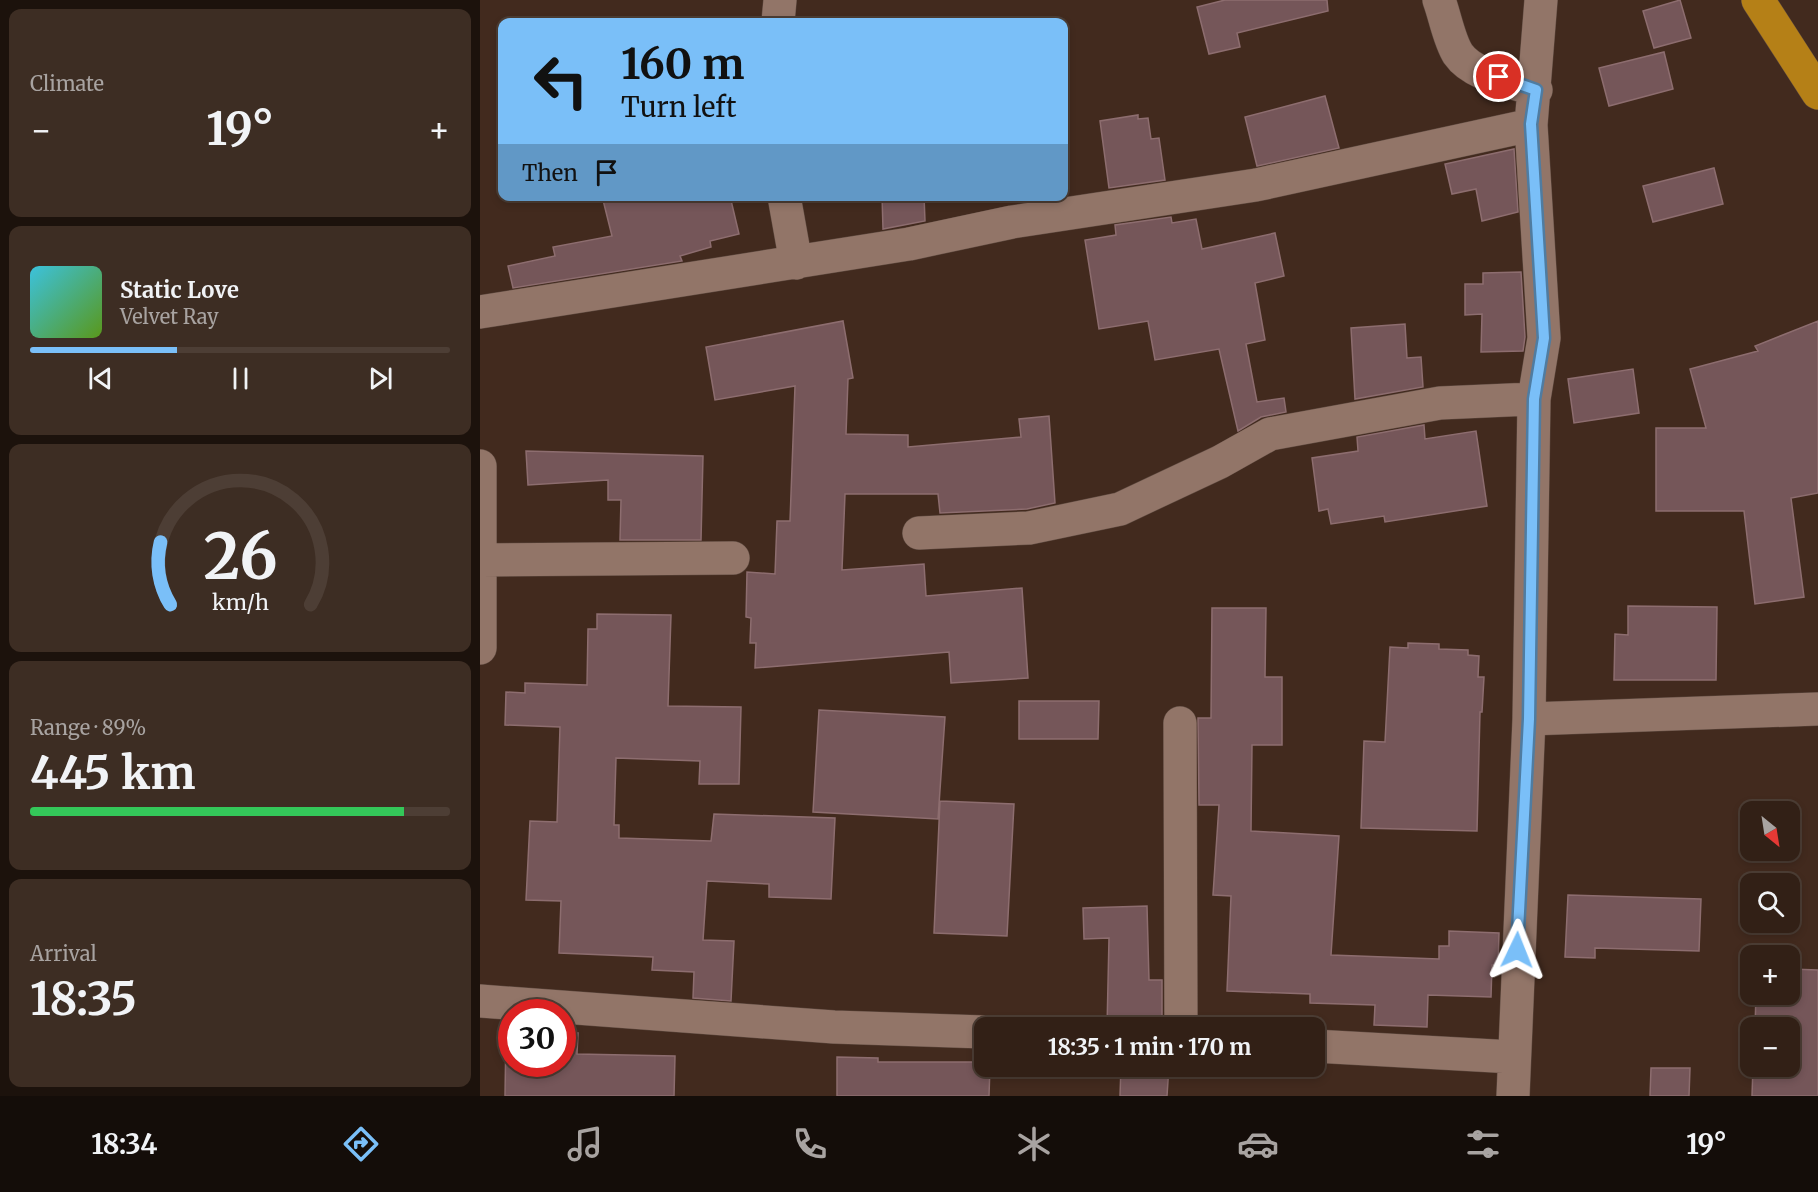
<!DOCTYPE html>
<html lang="en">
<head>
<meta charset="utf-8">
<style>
	body { margin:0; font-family:Merriweather,serif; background:#3d2d23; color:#f1f3f6; height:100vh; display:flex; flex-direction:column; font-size:22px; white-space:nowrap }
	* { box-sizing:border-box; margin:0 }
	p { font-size:20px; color:#a8a3a1 }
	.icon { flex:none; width:33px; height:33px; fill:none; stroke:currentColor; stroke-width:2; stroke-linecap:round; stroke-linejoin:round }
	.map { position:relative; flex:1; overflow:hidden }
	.panel { display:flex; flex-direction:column; gap:9px; padding:9px; background:#1c120c; width:480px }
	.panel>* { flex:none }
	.top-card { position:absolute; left:18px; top:18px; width:570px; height:183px; border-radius:12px; box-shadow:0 3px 9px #0003,0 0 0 2px #4d3e35; background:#7abff8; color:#111; overflow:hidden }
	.needle { width:39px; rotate:150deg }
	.fabs { position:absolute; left:1260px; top:801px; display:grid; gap:12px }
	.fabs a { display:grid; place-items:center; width:60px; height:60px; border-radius:12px; background:#322016; box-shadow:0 3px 9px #0003,0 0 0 2px #4d3e35; font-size:30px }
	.speed { position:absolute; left:18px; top:999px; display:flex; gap:12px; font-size:30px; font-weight:700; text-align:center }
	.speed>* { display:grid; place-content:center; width:78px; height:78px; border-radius:50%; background:#322016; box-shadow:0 3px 9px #0003,0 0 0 2px #4d3e35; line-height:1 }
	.speed .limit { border:9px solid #d22; background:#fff; color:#111 }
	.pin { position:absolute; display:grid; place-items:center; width:51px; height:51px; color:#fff; margin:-26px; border:3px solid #fff; border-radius:50%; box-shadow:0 2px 6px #0007 }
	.me { position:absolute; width:66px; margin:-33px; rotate:2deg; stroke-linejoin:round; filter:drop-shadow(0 0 4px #0008) }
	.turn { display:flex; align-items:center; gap:21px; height:126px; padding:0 24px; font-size:27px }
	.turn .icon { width:78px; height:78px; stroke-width:2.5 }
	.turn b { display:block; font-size:42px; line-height:51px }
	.then { display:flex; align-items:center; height:57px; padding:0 24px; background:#0003; gap:12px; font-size:22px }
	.big { font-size:45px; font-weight:700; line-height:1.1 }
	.panel .tile { flex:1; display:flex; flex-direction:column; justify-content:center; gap:9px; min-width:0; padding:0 21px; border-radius:12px; background:#3d2d23 }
	.panel .dial { align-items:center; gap:0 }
	.dial svg { height:156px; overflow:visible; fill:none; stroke:#4d3e35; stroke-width:7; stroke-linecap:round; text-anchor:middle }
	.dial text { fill:#f1f3f6; stroke:none }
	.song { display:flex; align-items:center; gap:18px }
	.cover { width:72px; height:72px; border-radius:9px; background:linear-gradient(135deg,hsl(190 70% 55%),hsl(90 70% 35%)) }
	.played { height:6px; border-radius:3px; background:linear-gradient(90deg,#7abff8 35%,#4d3e35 35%) }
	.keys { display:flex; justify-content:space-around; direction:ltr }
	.heat { display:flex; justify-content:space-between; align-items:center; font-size:33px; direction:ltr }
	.charge { height:9px; border-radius:4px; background:linear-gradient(90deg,#34c759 89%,#4d3e35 0) }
	.trip { position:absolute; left:494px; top:1017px; width:351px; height:60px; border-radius:12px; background:#322016; box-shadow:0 3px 9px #0003,0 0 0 2px #4d3e35; font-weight:700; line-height:60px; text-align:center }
	.dock { display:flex; height:96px; justify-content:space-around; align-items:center; background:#140d09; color:#a8a3a1 }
	.dock .icon { width:42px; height:42px }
	.dock .active { color:#7abff8 }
	.dock b { font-size:27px; color:#f1f3f6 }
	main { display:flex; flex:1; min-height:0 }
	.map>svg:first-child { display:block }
	.building { fill:#755659; stroke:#8d6d6f; stroke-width:1.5 }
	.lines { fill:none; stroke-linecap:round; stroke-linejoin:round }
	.minor-casing { stroke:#5d493f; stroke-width:34 }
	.highway-casing { stroke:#5d493f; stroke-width:34 }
	.minor { stroke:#927568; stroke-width:33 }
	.highway { stroke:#b58017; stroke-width:33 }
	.route-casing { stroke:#4f7ca1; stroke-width:15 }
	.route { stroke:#7abff8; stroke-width:10 }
</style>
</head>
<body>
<main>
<section class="panel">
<div class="tile"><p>Climate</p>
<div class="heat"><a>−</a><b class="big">19°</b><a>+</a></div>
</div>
<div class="tile">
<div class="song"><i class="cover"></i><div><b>Static Love</b><p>Velvet Ray</p></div></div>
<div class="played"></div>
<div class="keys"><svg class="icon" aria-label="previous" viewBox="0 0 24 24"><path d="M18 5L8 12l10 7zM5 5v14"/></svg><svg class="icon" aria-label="pause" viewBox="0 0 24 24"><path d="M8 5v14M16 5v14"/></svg><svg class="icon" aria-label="next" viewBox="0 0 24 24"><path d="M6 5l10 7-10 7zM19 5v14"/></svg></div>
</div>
<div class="tile dial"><svg viewBox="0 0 100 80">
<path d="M14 69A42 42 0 1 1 86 69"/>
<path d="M14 69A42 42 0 0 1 9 37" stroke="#7abff8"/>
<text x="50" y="56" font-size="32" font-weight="700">26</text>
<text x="50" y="72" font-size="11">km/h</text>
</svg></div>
<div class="tile"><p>Range · 89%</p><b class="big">445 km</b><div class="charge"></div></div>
<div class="tile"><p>Arrival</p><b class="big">18:35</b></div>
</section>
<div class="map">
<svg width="1338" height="1096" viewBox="0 0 1338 1096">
	<rect width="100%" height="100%" fill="#422a1e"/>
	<!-- building -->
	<path class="building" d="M 745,0 L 847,0 L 848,11 L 757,33 L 760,47 L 729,54 L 717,7 Z
		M 1200,0 L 1211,38 L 1174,48 L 1163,11 Z
		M 1184,52 L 1193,89 L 1129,106 L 1119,68 Z
		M 845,96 L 859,148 L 777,166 L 765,117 Z
		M 658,115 L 658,119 L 668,118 L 671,139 L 679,138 L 685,180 L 629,188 L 620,121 Z
		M 1034,149 L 1038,212 L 1002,221 L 996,189 L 972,194 L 965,164 Z
		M 1234,168 L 1243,204 L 1173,222 L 1163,186 Z
		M 122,196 L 250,196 L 259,234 L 230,241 L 231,247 L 200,256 L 202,261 L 33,288 L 28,266 L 75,256 L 73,247 L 132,236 Z
		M 402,196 L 444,196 L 445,221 L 403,229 Z
		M 691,217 L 692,223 L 716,219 L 722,249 L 795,233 L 804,276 L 775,283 L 785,340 L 766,344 L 777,402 L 804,398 L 806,412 L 781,417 L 758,431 L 739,349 L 675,360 L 668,321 L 619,329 L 605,240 L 636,235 L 635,225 Z
		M 1041,272 L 1045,337 L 1043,351 L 1001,352 L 1002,314 L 985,315 L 985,284 L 1003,284 L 1003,273 Z
		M 363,321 L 373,378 L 368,379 L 366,434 L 428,435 L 428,447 L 541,437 L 539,419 L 569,416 L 575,503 L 547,509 L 460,513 L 458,494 L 365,494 L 362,570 L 444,564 L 446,596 L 542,588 L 548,678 L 471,683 L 469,652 L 275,668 L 276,643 L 270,643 L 271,618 L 266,617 L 267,572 L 295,574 L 297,521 L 310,521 L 315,386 L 235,400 L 226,347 Z
		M 1338,321 L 1338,493 L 1311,498 L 1324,597 L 1275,604 L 1264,511 L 1176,511 L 1176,428 L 1226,428 L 1210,369 L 1278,351 L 1275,346 Z
		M 925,324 L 927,358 L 941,357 L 943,387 L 875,399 L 871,328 Z
		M 1153,369 L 1159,413 L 1094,423 L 1088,379 Z
		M 944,425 L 945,439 L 996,431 L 1007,506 L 905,522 L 904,516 L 851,524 L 848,509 L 839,511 L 832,458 L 878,451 L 877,437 Z
		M 46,451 L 223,456 L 221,540 L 140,540 L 141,500 L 128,500 L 128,480 L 48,485 Z
		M 1148,606 L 1237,607 L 1236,680 L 1134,680 L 1135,634 L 1148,635 Z
		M 732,608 L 786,608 L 785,677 L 802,677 L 802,745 L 772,745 L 771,831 L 859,836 L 851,955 L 959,959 L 959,946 L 969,946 L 969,931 L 1019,933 L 1018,965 L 1012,965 L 1011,997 L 948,995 L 947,1027 L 894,1025 L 895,1005 L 830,1003 L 830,994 L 747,991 L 751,896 L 733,895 L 739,805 L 719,805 L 718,718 L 731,718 Z
		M 117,614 L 191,615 L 188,706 L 261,707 L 259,784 L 219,784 L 220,761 L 136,758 L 134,825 L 139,825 L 139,838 L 231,841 L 234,814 L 355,818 L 351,899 L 289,897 L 289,884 L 227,881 L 223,940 L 254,941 L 251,1001 L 213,998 L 214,972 L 172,970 L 173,957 L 79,953 L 81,901 L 46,900 L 50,821 L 77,822 L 80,727 L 25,725 L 26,692 L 45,693 L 45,683 L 107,685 L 108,629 L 117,629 Z
		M 928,643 L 959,644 L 959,649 L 988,650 L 988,655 L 999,656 L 998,677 L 1004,677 L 1002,712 L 1000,712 L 997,831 L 881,828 L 884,741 L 905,742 L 910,647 L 928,648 Z
		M 539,701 L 619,701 L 618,739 L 539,739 Z
		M 339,710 L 465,717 L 458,819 L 333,812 Z
		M 460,801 L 534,804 L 527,936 L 454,933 Z
		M 1088,895 L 1221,899 L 1219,951 L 1115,948 L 1115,958 L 1085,957 Z
		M 667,906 L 669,980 L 682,980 L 682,1028 L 627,1028 L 629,938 L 604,939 L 603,908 Z
		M 1310,969 L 1338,970 L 1338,1096 L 1272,1096 L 1273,1066 L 1310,1066 L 1310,1028 L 1275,1028 L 1276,994 L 1310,994 Z
		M 26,1031 L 32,1031 L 32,1064 L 82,1064 L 82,1032 L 98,1033 L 97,1054 L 195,1056 L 194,1096 L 25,1096 Z
		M 357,1057 L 398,1058 L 398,1062 L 504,1062 L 504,1066 L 510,1066 L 509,1096 L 357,1096 Z
		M 641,1066 L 689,1066 L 687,1096 L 640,1096 Z
		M 1171,1068 L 1210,1068 L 1209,1096 L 1170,1096 Z"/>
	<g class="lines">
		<defs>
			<path id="minor" d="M 959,0 C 965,16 969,40 978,54 C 993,76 1033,82 1056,90
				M 298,22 L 300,0
				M 304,196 L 316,263
				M 0,312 L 429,244 L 532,222 L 776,185 L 1051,125
				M 0,466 L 0,648
				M 439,533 L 549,528 L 640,509 L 740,462 L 790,434 L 960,403 L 1054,399
				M 2,560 L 253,558
				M 1049,719 L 1338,709
				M 700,723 L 701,1028
				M 0,1001 L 354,1027 L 504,1032
				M 834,1046 L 1033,1057
				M 1033,1096 L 1049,719 L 1054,399 L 1064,338 L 1051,125 L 1061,0"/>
			<path id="highway" d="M 1278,0 L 1338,93"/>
		</defs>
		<!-- minor casing -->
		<use href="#minor" class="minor-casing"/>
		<!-- highway casing -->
		<use href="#highway" class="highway-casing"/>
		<!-- minor -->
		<use href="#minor" class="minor"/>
		<!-- highway -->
		<use href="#highway" class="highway"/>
	</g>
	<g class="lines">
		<defs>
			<path id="route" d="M 1019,77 L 1056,90 L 1051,124 L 1064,338 L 1054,399 L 1049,719 L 1037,950"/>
		</defs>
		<!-- route casing -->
		<use href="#route" class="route-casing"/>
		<!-- route -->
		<use href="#route" class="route"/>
	</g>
</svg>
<div class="fabs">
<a><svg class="needle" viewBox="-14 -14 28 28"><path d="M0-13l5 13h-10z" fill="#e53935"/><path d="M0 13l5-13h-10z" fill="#a8a3a1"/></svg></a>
<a><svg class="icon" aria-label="search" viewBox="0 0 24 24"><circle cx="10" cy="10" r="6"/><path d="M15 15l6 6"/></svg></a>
<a>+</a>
<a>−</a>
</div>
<div class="speed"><div class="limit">30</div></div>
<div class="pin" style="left:1019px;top:77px;background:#d93025"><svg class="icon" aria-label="arrive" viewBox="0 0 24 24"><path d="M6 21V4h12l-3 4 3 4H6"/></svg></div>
<svg class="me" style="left:1037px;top:950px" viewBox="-20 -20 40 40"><path d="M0-17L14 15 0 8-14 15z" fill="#7abff8" stroke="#fff" stroke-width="4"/></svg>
<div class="trip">18:35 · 1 min · 170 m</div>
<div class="top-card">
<div class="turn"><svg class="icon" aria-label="left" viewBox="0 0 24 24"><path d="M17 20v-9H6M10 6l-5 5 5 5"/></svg><div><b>160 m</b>Turn left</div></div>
<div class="then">Then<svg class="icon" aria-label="arrive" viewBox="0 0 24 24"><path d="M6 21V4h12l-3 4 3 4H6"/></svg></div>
</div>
</div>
</main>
<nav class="dock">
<b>18:34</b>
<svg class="icon active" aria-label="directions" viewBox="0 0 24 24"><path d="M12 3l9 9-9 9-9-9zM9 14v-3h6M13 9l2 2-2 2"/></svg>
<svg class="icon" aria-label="music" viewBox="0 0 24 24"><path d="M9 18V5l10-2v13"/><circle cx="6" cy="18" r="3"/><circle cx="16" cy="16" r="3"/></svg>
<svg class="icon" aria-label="phone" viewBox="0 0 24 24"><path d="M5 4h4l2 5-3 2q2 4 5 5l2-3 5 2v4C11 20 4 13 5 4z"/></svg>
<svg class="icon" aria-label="climate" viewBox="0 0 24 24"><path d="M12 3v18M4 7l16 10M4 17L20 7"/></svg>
<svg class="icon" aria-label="car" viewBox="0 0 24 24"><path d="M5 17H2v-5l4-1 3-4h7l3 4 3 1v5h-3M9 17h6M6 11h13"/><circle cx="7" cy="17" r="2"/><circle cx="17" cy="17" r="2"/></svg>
<svg class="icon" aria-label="filters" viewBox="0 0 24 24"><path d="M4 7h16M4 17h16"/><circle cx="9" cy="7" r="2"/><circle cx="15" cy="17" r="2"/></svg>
<b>19°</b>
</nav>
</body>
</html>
